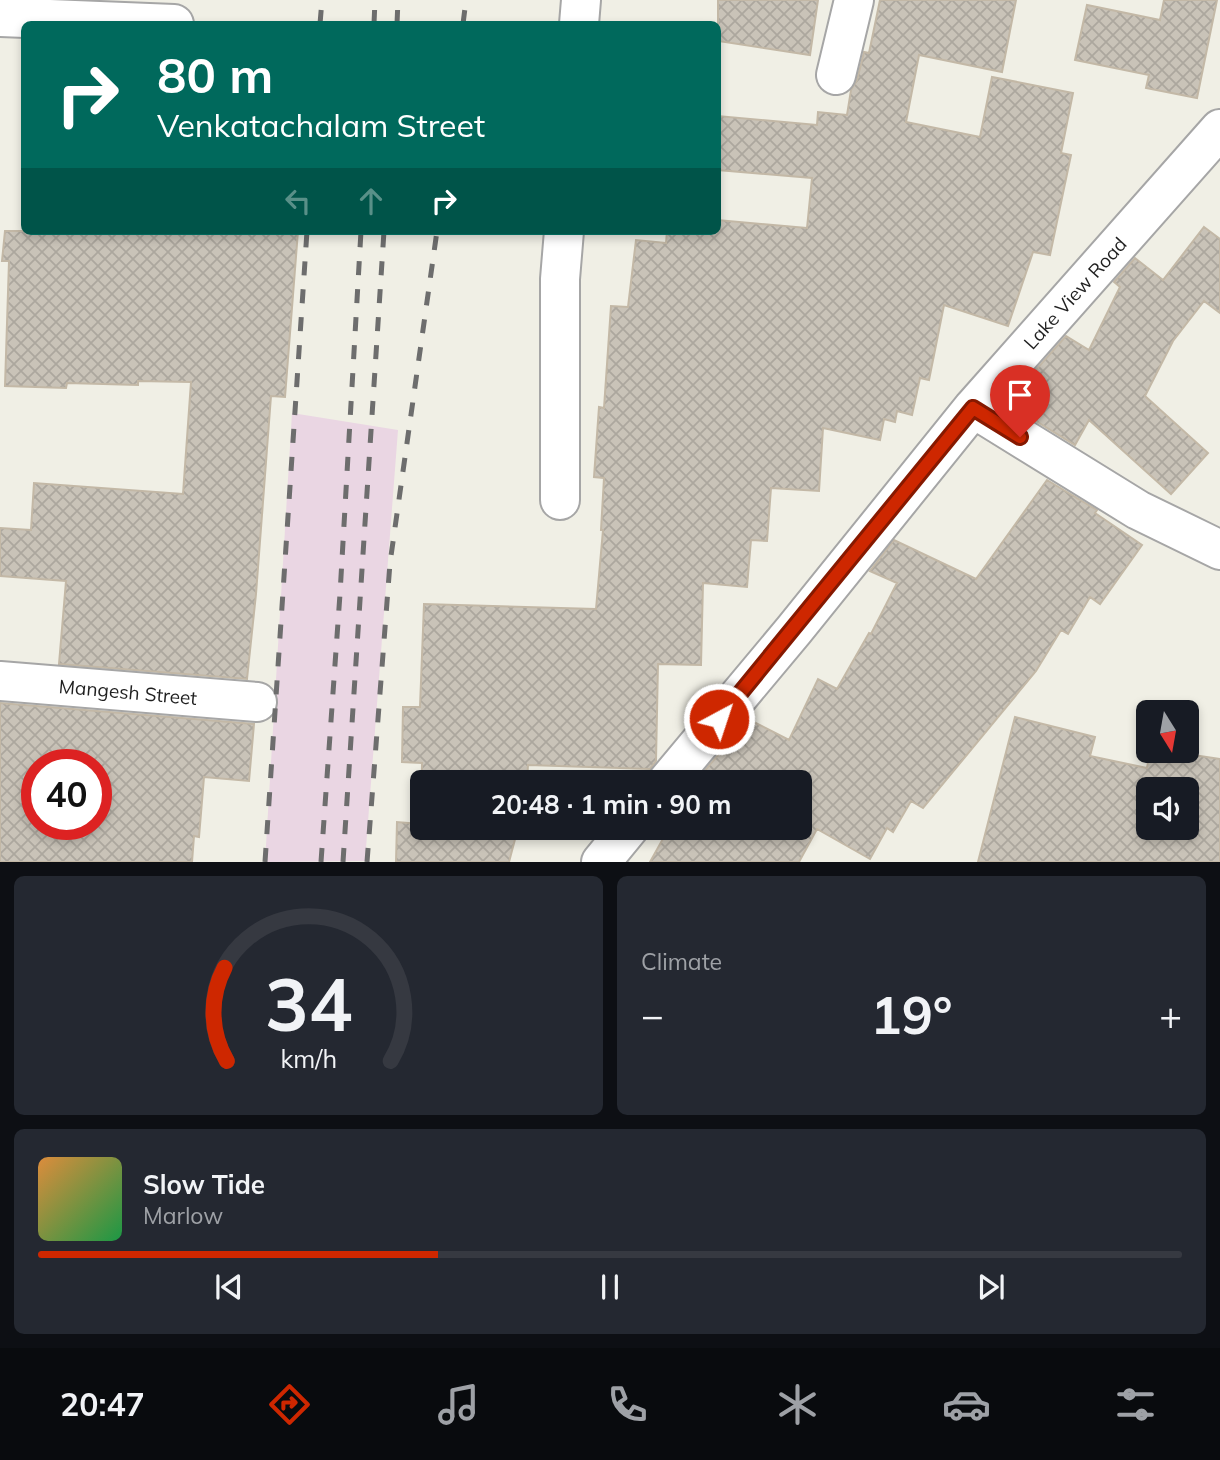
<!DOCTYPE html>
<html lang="en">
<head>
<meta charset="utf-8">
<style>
	body { margin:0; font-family:Mulish,sans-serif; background:#242831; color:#f1f3f6; height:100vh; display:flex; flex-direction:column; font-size:26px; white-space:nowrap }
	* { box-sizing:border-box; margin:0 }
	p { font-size:23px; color:#9ea1a6 }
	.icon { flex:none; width:38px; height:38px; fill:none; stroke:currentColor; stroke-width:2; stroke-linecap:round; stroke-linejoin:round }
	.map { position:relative; height:862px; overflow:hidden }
	.panel { display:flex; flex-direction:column; gap:14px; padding:14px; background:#0d0f14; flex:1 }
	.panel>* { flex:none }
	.guide { position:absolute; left:21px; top:21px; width:700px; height:214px; border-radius:10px; box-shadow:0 4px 10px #0003; background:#00695c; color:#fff; overflow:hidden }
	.needle { width:46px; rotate:169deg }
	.fabs { position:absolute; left:1136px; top:700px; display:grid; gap:14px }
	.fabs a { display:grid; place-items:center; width:63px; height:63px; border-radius:10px; background:#171b24; box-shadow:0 4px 10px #0003; font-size:35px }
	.speed { position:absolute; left:21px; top:749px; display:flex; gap:14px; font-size:35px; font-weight:700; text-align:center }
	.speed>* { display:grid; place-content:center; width:91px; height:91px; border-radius:50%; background:#171b24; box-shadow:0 4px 10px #0003; line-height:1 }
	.speed .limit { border:10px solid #d22; background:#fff; color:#111 }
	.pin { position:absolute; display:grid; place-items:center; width:60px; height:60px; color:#fff; margin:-72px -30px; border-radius:50% 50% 50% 0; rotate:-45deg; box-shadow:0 0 7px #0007 }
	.pin .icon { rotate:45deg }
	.me { position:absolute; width:77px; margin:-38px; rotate:40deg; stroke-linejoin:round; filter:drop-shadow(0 0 5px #0008) }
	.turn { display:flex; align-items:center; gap:24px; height:147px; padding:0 21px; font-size:32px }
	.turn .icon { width:91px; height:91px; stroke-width:2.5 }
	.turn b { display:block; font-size:49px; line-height:60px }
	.lanes { display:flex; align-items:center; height:66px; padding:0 21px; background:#0003; justify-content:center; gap:35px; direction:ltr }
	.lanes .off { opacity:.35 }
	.big { font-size:52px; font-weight:700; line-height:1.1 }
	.panel .tile { flex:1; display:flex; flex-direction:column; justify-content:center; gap:10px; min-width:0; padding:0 24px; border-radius:10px; background:#242831 }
	.panel .dial { align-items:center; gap:0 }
	.dial svg { height:182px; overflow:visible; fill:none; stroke:#363941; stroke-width:7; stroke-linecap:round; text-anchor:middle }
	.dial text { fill:#f1f3f6; stroke:none }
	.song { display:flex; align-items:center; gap:21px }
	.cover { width:84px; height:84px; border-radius:10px; background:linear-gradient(135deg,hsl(30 70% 55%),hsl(140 70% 35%)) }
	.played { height:7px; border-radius:4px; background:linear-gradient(90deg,#ce2700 35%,#363941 35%) }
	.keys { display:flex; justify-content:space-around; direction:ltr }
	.heat { display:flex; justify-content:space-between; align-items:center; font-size:38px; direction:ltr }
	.panel .tiles { flex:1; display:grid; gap:14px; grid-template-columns:1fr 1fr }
	.tile:last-child { grid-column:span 2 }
	.trip { position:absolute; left:410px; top:770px; width:402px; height:70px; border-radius:10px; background:#171b24; box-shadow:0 4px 10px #0003; font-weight:700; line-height:70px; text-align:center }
	.menu { display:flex; height:112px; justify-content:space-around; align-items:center; background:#090b0e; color:#9ea1a6 }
	.menu .icon { width:49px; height:49px }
	.menu .selected { color:#ce2700 }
	.menu b { font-size:32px; color:#f1f3f6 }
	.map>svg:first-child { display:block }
	.industrial { fill:#ead6e3 }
	.building { fill:url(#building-cross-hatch); stroke:#c3b8a6; stroke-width:2; fill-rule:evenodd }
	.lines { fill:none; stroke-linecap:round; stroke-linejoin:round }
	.minor-casing { stroke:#a6a6a6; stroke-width:42 }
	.minor { stroke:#fff; stroke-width:38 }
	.rail { stroke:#6d6d6d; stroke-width:5; stroke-dasharray:14 14; stroke-linecap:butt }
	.route-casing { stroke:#861900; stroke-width:18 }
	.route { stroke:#ce2700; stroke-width:12 }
	.labels { text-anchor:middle; stroke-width:6; stroke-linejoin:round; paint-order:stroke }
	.street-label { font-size:19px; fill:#1f1f1f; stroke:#fff }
</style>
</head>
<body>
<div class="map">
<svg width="1220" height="862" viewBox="0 0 1220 862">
	<defs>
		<pattern id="building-cross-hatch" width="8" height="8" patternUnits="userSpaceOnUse" patternTransform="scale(1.75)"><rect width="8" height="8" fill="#c9c3b8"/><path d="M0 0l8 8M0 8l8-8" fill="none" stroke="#aca79e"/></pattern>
	</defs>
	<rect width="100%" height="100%" fill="#f0efe5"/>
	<!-- industrial -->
	<path class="industrial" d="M 292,413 L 398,430 L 365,861 L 265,862 Z"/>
	<!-- building -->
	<path class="building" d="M 718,0 L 818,0 L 810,55 L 718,41 Z
		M 880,0 L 1016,0 L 1002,72 L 919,55 L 906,122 L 980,137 L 992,77 L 1073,93 L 1061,153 L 1071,155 L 1050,255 L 1033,252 L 1008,326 L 944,305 L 929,380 L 920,378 L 912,415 L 897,411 L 895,422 L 884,419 L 880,440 L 823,428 L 819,491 L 771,488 L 767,541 L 751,540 L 747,587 L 703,583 L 701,665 L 658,664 L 656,761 L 650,769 L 528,765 L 527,782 L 422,782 L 422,828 L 518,828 L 509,862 L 396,862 L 397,822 L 421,824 L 422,763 L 402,762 L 403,707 L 420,707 L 424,604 L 596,609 L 603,530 L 601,530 L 604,478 L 594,477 L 599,407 L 604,408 L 611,306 L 628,307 L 636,240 L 666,243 L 667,231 L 718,231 L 718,220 L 807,228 L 812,178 L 718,170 L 718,116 L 817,125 L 818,112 L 847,115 L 851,90 L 857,80 L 864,52 L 869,53 Z
		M 1164,0 L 1217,0 L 1197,98 L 1146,88 L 1149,75 L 1075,60 L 1087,5 L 1160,20 Z
		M 1204,227 L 1220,239 L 1220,313 L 1204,301 L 1173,341 L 1145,396 L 1208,453 L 1171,494 L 1089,420 L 1075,445 L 1013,407 L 1033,373 L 1066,336 L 1089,350 L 1120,287 L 1114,282 L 1135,258 L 1163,280 Z
		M 5,231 L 298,231 L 285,397 L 271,396 L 256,594 L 247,679 L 59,664 L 66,581 L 0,576 L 0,528 L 31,530 L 34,483 L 183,494 L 191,382 L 138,381 L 138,385 L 67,383 L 66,388 L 5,386 L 9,261 L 2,261 Z
		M 1047,480 L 1097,510 L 1095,513 L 1142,545 L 1100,604 L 1090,597 L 1068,634 L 1061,630 L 1036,671 L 923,808 L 911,801 L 893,832 L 887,828 L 870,859 L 817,829 L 799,862 L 650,862 L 669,828 L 800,828 L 800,782 L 695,782 L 725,747 L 727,748 L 748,719 L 789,740 L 818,679 L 837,689 L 869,633 L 871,634 L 897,583 L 870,571 L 894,540 L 976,579 Z
		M 0,703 L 254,724 L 249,781 L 204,777 L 199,837 L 194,836 L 192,862 L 0,862 ZM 37,765 L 96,765 L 96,824 L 37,824 Z
		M 1015,717 L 1095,737 L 1090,756 L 1147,768 L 1150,751 L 1167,751 L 1220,759 L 1220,862 L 978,862 ZM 1148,789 L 1186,789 L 1186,828 L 1148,828 Z"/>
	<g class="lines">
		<defs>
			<path id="minor" d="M 0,17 L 174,24
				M 579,24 L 581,0
				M 836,75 L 854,0
				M 973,408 L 1138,510 L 1220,550
				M 560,500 L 560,279 L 564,231
				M 0,681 L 257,702
				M 667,782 L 794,630 L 973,408 L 1220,129
				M 601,862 L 629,828"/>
		</defs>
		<!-- minor casing -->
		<use href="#minor" class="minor-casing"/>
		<!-- minor -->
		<use href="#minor" class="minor"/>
		<!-- rail -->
		<path class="rail" d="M 320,24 L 322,0
			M 374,24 L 375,0
			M 397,24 L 398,0
			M 463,24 L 466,0
			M 265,862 L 307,231
			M 321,862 L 340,594 L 361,231
			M 343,862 L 384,231
			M 367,862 L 390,563 L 437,231"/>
	</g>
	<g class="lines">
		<defs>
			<path id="route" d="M 719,719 L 973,408 L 1020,437"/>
		</defs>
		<!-- route casing -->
		<use href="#route" class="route-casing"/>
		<!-- route -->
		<use href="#route" class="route"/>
	</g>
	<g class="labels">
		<!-- street labels -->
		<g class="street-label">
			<text transform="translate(1075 293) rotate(-48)" y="7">Lake View Road</text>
			<text transform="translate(128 692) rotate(5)" y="7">Mangesh Street</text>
		</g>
	</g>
</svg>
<div class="fabs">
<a><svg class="needle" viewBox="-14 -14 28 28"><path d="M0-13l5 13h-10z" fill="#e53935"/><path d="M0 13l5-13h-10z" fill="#9ea1a6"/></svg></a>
<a><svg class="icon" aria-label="sound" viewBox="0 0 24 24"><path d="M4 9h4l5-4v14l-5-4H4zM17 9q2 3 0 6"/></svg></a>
</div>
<div class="speed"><div class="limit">40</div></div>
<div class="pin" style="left:1020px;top:437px;background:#d93025"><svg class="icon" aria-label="arrive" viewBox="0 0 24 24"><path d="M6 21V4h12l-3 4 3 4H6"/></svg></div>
<svg class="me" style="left:719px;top:719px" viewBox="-20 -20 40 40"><circle r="17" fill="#ce2700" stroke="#fff" stroke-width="3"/><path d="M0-11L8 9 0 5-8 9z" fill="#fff"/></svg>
<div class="trip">20:48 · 1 min · 90 m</div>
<div class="guide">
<div class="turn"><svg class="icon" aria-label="right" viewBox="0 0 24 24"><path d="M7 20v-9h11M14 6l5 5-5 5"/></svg><div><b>80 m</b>Venkatachalam Street</div></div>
<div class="lanes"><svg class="icon off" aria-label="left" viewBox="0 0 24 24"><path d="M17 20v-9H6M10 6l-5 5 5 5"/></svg><svg class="icon off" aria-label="ahead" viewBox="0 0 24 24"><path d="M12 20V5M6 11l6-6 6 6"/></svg><svg class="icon" aria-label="right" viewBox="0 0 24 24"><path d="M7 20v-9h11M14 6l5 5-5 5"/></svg></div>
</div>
</div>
<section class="panel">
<div class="tiles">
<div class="tile dial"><svg viewBox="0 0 100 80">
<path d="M14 69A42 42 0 1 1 86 69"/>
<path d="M14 69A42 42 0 0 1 13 28" stroke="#ce2700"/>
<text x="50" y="56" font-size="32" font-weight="700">34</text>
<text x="50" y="72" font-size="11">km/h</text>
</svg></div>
<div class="tile"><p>Climate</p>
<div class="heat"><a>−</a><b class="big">19°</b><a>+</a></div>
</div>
<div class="tile">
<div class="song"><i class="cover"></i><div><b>Slow Tide</b><p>Marlow</p></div></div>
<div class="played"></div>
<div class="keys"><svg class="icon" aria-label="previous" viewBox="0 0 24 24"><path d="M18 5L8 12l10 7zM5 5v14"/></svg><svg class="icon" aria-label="pause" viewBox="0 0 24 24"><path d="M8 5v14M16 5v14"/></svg><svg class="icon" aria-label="next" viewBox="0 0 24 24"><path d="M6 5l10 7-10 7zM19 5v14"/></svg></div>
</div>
</div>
</section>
<nav class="menu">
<b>20:47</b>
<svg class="icon selected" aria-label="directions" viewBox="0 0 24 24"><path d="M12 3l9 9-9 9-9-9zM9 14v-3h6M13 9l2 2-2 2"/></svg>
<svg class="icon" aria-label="music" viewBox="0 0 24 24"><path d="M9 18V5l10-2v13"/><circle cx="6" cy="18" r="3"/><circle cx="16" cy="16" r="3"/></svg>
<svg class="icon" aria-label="phone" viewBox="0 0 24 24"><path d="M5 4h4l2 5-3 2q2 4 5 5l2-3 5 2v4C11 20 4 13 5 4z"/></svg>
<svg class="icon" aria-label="climate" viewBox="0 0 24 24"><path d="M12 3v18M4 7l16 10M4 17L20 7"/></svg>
<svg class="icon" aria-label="car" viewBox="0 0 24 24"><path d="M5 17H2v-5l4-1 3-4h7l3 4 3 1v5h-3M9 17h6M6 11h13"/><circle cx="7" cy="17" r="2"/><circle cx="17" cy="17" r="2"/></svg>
<svg class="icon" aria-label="filters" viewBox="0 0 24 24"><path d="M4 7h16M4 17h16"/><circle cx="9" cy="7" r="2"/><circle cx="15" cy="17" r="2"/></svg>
</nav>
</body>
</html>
